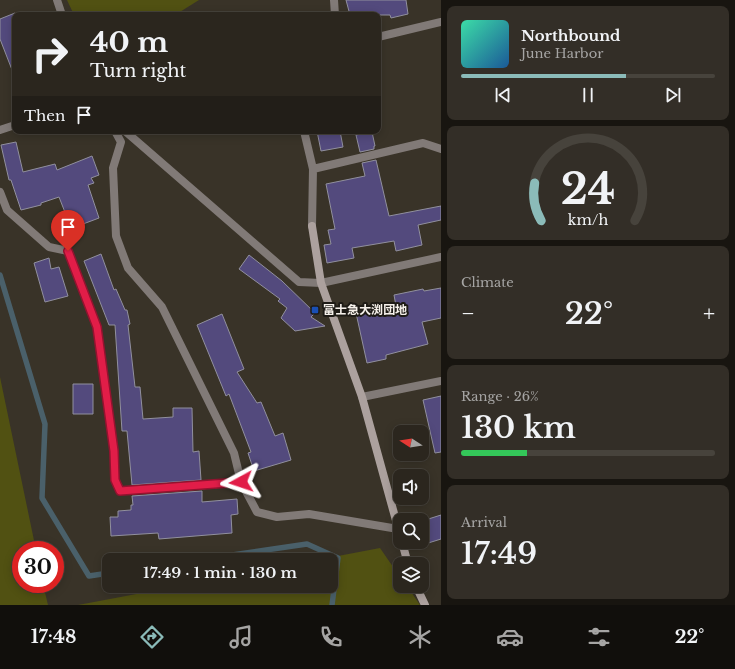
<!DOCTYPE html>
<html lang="en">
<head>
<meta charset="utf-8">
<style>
	body { margin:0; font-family:"Libre Baskerville","Noto Sans JP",serif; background:#332e27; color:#f1f3f6; height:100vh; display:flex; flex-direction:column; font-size:15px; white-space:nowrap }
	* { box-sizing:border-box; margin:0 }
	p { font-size:13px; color:#a6a5a4 }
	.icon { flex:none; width:22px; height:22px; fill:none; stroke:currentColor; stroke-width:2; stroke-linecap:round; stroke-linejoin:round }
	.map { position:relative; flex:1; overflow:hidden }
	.side { display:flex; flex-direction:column; gap:6px; padding:6px; background:#181510; width:294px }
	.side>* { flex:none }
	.guide { position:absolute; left:12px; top:12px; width:369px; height:122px; border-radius:8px; box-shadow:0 2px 10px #0003,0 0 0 1px #47433c; background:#2b261e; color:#f1f3f6; overflow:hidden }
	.needle { width:26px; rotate:282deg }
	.buttons { position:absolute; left:393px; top:425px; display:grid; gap:8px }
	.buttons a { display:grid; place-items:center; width:36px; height:36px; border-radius:8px; background:#2b261e; box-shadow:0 2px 10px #0003,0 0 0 1px #47433c; font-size:20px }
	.speed { position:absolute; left:12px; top:541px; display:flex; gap:8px; font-size:20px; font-weight:700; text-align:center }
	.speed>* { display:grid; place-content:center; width:52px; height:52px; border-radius:50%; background:#2b261e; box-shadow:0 2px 10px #0003,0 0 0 1px #47433c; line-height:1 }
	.speed .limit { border:6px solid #d22; background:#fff; color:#111 }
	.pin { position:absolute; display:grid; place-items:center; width:34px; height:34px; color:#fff; margin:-41px -17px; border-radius:50% 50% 50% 0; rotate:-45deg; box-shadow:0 0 4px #0007 }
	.pin .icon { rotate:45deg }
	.me { position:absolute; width:44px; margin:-22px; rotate:265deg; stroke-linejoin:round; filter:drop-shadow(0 0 3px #0008) }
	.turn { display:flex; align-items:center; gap:14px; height:84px; padding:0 12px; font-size:18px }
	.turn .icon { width:52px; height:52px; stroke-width:2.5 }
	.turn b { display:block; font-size:28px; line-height:34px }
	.then { display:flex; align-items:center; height:38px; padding:0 12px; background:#0003; gap:8px; font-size:15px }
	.big { font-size:30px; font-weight:600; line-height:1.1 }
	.side .tile { flex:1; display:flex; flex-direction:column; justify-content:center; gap:6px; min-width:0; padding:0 14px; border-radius:8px; background:#332e27 }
	.side .dial { align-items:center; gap:0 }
	.dial svg { height:104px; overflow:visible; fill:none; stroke:#47433c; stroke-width:7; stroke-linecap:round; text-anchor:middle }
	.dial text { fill:#f1f3f6; stroke:none }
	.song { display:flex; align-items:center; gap:12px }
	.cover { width:48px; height:48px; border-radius:6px; background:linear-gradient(135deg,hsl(160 70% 55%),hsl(210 70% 35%)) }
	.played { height:4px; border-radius:2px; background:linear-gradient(90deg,#8bbbb9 65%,#47433c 65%) }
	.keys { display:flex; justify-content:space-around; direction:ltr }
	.heat { display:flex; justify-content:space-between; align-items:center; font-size:22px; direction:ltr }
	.charge { height:6px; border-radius:3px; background:linear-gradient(90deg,#34c759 26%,#47433c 0) }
	.trip { position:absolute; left:102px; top:553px; width:236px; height:40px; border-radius:8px; background:#2b261e; box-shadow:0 2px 10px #0003,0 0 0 1px #47433c; font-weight:600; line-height:40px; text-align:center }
	.tab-bar { display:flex; height:64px; justify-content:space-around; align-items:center; background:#110f0c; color:#a6a5a4 }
	.tab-bar .icon { width:28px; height:28px }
	.tab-bar .on { color:#8bbbb9 }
	.tab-bar b { font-size:18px; color:#f1f3f6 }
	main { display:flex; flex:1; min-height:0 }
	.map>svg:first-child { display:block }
	.green { fill:#515112 }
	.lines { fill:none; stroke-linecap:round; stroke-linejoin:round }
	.stream { stroke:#4a606a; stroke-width:5.5 }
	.building { fill:#534a7d; stroke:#91909e }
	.street { stroke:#817a77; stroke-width:8 }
	.secondary { stroke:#aca19e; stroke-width:8 }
	.route-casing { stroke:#92132f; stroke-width:10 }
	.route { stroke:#e11d48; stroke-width:7 }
	.transit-dot { fill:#1a4fb4; stroke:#1e1b16; stroke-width:1.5 }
	.labels { text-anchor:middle; stroke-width:4; stroke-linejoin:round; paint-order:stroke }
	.poi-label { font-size:12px; font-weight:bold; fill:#f6f1eb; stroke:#1e1b16; text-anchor:start }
</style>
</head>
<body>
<main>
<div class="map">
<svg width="441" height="605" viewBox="0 0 441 605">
	<rect width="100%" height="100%" fill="#393328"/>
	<!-- green -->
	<path class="green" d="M 67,0 L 199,0 L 175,15 L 74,15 Z
		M 0,377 L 36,550 L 21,550 L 21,584 L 43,584 L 48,605 L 0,605 Z
		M 380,548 L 400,577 L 400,586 L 407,586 L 420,605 L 78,605 L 179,586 L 331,586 L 331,560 L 317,560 Z"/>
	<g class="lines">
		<!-- stream -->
		<path class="stream" d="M 0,275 L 45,424 L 42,498 L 89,576 L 109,573
			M 198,560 L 307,544 L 338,558 L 332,605"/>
	</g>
	<!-- building -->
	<path class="building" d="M 346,0 L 406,0 L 408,14 L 391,18 L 390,15 L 350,15 Z
		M 15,13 L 15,75 L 14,75 L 0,39 L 0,19 Z
		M 317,131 L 340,131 L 343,147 L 321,151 Z
		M 372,132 L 375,146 L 374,146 L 374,149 L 360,152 L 356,135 Z
		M 16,142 L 23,172 L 55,164 L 57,170 L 92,156 L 99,175 L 91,178 L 94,183 L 88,185 L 99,218 L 75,227 L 72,219 L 68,220 L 59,197 L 41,203 L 41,205 L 21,210 L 11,180 L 9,180 L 1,145 Z
		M 376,160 L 389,216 L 441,206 L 441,220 L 418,225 L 422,245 L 396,251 L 394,241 L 352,248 L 354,258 L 327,263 L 324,245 L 331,244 L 328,230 L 335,229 L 326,184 L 365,176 L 362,163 Z
		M 101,254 L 114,290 L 116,289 L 125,310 L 127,310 L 130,324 L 128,325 L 135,387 L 140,387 L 143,419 L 173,417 L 173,408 L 192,408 L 193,452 L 199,451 L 201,480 L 132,485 L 127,431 L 122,431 L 115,325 L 109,325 L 84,261 Z
		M 249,255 L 282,281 L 315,313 L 311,317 L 325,326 L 295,331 L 281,318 L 287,308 L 278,301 L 280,299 L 239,269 Z
		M 49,258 L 51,269 L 59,267 L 68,296 L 45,302 L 34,263 Z
		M 441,288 L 441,318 L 422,322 L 428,344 L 386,355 L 386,359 L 367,363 L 356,313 L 396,306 L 394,295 L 423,289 L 424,291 Z
		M 222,314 L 244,369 L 237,372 L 257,403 L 261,402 L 275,436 L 283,433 L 291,460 L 254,471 L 248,453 L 251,452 L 229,394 L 226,396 L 197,325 Z
		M 73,384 L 93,384 L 93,414 L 73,414 Z
		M 441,396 L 441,452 L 435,453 L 423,400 Z
		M 202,491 L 202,502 L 237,499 L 238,514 L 231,515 L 232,533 L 159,539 L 158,533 L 111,536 L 110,517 L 118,517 L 118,511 L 131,510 L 131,505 L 133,505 L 132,496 Z
		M 441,515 L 441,539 L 425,544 L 422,534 L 422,521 Z"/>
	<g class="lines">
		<!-- street -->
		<path class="street" d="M 57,0 L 62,15
			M 334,0 L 335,15
			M 378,37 L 441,22
			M 0,130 L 15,125
			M 125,131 L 299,282 L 321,283 L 441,257
			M 304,131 L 313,169 L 312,226
			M 313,169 L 423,143 L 441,149
			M 0,192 L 7,210 L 49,247 L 68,251 L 97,327 L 114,451 L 115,480 L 120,491 L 171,488 L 241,482 L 234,453 L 162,307 L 128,268 L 116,236 L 113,168 L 121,142 L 115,131
			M 362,397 L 441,381
			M 241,482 L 257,512 L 277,517 L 309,514 L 398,529"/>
		<!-- secondary -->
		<path class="secondary" d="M 312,226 L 321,283 L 362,397 L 400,535
			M 402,542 L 408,564
			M 416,586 L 425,605"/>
	</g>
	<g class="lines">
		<defs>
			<path id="route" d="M 68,251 L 97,327 L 114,451 L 115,480 L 120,491 L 241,482"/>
		</defs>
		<!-- route casing -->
		<use href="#route" class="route-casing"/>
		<!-- route -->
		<use href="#route" class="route"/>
	</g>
	<!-- markers -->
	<rect class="transit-dot" x="311" y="306" width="8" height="8" rx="2"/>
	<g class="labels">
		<!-- poi labels -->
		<g class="poi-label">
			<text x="323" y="314">富士急大渕団地</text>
		</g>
	</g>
</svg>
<div class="buttons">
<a><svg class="needle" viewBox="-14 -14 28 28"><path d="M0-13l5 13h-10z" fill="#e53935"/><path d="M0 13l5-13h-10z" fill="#a6a5a4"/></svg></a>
<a><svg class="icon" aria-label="sound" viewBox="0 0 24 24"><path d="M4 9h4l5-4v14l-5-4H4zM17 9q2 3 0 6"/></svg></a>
<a><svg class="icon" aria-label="search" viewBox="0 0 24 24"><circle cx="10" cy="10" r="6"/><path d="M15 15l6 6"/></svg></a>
<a><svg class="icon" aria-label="layers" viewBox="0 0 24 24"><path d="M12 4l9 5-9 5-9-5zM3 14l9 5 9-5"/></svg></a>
</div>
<div class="speed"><div class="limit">30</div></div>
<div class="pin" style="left:68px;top:251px;background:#d93025"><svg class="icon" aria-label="arrive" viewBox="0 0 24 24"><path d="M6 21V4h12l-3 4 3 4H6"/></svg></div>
<svg class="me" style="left:241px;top:482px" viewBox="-20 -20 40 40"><path d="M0-17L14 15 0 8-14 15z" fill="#e11d48" stroke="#fff" stroke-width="4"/></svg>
<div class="trip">17:49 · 1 min · 130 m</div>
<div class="guide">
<div class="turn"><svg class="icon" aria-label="right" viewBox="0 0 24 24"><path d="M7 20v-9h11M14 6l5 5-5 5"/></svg><div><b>40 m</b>Turn right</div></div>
<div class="then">Then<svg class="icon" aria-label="arrive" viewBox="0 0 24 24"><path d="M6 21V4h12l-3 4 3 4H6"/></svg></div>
</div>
</div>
<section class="side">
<div class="tile">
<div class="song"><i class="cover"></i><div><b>Northbound</b><p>June Harbor</p></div></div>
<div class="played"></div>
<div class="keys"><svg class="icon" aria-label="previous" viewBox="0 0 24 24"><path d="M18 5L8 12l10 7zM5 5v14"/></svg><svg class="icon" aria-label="pause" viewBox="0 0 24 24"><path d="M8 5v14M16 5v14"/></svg><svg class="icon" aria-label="next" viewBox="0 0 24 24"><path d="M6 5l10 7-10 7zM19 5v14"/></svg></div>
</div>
<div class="tile dial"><svg viewBox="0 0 100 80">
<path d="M14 69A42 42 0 1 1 86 69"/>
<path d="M14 69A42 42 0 0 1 9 40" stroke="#8bbbb9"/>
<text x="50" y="56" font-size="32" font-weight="700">24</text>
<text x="50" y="72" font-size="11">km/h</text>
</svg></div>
<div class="tile"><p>Climate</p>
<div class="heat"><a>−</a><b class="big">22°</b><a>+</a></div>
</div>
<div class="tile"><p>Range · 26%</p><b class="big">130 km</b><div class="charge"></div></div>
<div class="tile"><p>Arrival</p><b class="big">17:49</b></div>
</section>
</main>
<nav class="tab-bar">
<b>17:48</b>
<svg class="icon on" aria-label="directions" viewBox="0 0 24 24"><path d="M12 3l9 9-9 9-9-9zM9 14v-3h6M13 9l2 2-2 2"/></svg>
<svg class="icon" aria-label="music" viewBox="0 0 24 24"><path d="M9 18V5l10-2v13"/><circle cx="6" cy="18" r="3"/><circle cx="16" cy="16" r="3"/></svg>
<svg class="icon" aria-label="phone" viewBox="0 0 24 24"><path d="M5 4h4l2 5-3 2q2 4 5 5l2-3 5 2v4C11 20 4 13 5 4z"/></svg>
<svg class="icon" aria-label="climate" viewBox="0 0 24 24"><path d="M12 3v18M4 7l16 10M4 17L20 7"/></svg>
<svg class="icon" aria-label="car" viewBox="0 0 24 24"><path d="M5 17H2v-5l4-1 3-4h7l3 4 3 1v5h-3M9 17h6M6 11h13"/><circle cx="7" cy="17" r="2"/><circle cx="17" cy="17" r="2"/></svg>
<svg class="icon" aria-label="filters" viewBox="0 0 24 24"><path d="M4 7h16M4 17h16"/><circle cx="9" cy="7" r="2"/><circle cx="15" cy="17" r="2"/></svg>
<b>22°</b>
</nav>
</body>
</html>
